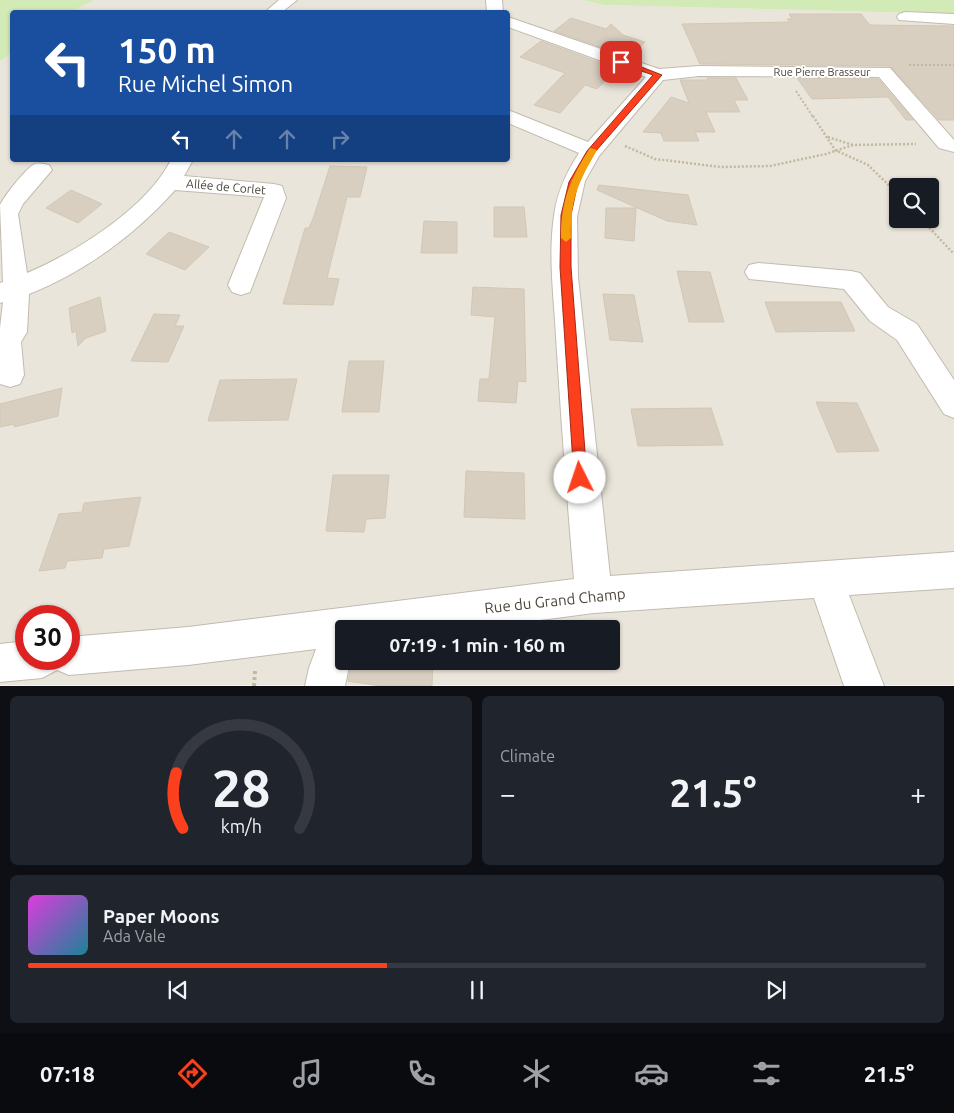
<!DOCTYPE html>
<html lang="en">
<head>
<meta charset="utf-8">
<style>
	body { margin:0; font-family:Ubuntu,sans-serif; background:#20242c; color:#f1f3f6; height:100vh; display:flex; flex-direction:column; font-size:19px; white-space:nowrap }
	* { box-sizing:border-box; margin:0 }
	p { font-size:16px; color:#9ea1a6 }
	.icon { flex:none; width:28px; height:28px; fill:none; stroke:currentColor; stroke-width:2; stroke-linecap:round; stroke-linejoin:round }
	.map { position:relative; height:686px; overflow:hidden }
	.details { display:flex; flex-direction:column; gap:10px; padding:10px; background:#0d0f14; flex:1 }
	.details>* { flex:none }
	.guide { position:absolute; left:10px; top:10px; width:500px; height:152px; border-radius:5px; box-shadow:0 1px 4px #0004; background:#1a4fa0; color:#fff; overflow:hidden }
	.buttons { position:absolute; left:889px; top:178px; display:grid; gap:10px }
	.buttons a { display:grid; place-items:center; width:50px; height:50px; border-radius:5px; background:#171b24; box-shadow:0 1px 4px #0004; font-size:25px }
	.speed { position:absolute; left:15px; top:605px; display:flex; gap:10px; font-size:25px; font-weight:700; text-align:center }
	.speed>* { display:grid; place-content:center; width:65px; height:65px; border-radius:50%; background:#171b24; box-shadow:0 1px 4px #0004; line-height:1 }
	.speed .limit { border:8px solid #d22; background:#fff; color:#111 }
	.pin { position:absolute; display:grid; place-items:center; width:42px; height:42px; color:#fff; margin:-21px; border-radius:10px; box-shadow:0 2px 8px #0006 }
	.me { position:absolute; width:55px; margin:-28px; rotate:356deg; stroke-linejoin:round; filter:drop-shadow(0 0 4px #0008) }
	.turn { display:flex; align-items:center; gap:18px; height:105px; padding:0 25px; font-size:22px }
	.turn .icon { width:65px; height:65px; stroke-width:2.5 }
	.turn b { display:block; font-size:35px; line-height:42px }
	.lanes { display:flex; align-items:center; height:48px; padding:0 25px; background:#0003; justify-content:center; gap:25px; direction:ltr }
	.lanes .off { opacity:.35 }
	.big { font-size:38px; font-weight:700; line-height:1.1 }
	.details .tile { flex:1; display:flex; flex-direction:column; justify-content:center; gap:8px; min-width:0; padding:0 18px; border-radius:8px; background:#20242c }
	.details .dial { align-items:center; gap:0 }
	.dial svg { height:130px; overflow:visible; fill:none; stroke:#363941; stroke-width:7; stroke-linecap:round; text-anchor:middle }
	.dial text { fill:#f1f3f6; stroke:none }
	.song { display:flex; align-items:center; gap:15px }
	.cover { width:60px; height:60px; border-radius:8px; background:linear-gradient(135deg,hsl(300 70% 55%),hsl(190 70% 35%)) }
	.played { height:5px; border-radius:2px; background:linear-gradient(90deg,#fc3f1d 40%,#363941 40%) }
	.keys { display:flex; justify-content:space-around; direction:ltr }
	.heat { display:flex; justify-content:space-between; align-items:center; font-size:28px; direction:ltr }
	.details .tiles { flex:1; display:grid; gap:10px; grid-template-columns:1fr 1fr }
	.tile:last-child { grid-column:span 2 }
	.trip { position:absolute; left:335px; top:620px; width:285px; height:50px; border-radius:5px; background:#171b24; box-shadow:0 1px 4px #0004; font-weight:700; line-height:50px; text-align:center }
	.menu { display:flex; height:80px; justify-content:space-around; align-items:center; background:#090b0e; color:#9ea1a6 }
	.menu .icon { width:35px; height:35px }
	.menu .active { color:#fc3f1d }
	.menu b { font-size:22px; color:#f1f3f6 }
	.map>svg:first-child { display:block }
	.residential { fill:#eae5da; fill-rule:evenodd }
	.green { fill:#d2eab5 }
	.building { fill:#d8cfc1; stroke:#d3c7b4 }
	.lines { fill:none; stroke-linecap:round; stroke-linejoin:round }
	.minor-casing { stroke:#c2bbae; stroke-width:2 }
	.path-far2 { stroke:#c4b79f; stroke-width:2; stroke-dasharray:2 2; stroke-linecap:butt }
	.path-far1 { stroke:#c4b79f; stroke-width:2.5; stroke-dasharray:2 2; stroke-linecap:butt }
	.path { stroke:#c4b79f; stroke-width:4; stroke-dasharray:3 3; stroke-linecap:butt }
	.minor { fill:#fff; fill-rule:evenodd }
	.route { fill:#fc3f1d; stroke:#a42913 }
	.slow { fill:#f59e0b }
	.labels { text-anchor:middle; stroke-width:4; stroke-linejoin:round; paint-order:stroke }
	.far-street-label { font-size:11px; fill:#4b4439; stroke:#fff }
	.street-label { font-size:12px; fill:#4b4439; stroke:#fff }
	.near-street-label { font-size:15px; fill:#4b4439; stroke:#fff }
</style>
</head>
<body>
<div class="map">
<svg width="954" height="686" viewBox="0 0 954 686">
	<rect width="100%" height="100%" fill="#f6f3ec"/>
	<!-- residential -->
	<path class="residential" d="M 94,0 L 582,0 L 604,5 L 954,14 L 954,685 L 0,685 L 0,61 L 12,53 L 12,160 L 508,160 L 508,12 L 71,12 ZM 898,186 L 930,186 L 930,219 L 898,219 ZM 26,616 L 69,616 L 69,659 L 26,659 ZM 344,629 L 611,629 L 611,661 L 344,661 Z"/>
	<!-- green -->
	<path class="green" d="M 0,0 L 94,0 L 71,12 L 12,12 L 12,53 L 0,61 Z
		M 582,0 L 954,0 L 954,14 L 604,5 Z"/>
	<!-- building -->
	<path class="building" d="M 789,14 L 861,14 L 870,25 L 954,26 L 954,120 L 939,120 L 890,66 L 700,64 L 682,24 L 790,22 L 787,19 L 792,19 Z
		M 571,18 L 606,29 L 611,24 L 623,35 L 645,42 L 629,57 L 554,31 Z
		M 541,41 L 617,69 L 597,89 L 585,85 L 560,113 L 534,105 L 565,73 L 520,57 Z
		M 707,78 L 736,78 L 748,100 L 734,100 L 740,112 L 706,112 L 715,132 L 695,132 L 699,141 L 664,141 L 661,133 L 643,132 L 671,97 L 689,103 L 680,80 L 708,80 Z
		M 797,78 L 878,79 L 913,120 L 906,120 L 888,97 L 812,99 Z
		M 330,166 L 367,167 L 360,197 L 347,197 L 327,278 L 339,279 L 333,305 L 283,304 L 305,228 L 309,228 L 314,216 Z
		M 599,185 L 688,195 L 697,225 L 667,221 L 597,190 Z
		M 71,190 L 102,204 L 78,223 L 46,208 Z
		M 494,207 L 524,207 L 527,237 L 494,237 Z
		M 606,208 L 636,208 L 634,241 L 605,238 Z
		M 424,221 L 457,222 L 457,253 L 421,253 Z
		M 169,232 L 209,247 L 185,270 L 146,254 Z
		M 677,271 L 710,272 L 724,322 L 689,322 Z
		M 473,287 L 524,289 L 526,382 L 518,381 L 516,403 L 478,401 L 480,379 L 489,379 L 495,317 L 471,315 Z
		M 603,294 L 634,295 L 643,342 L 610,340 Z
		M 100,297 L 106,331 L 86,338 L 78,346 L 76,331 L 72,333 L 69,308 Z
		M 765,302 L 841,302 L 855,331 L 776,332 Z
		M 154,314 L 180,315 L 175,326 L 184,326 L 168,362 L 131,361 Z
		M 349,361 L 384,361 L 379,412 L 342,412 Z
		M 297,379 L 288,420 L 208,421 L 220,380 Z
		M 62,388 L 58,416 L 14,427 L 15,424 L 0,427 L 0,404 Z
		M 816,402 L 857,403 L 879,451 L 837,452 Z
		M 711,408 L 723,445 L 638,446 L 631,409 Z
		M 466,471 L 524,473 L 525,519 L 464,517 Z
		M 333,475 L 389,475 L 385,518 L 366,519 L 364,532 L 326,531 Z
		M 141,497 L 129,546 L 104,549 L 102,558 L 67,561 L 65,568 L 39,571 L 59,514 L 82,512 L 84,503 Z
		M 352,661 L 433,661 L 432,686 L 380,686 L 348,681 Z"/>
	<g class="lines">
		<defs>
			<path id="minor" d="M 279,0 L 297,0 L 282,12 L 265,12 Z
				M 486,0 L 502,0 L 503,12 L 487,12 Z
				M 905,12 L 954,14 L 954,24 L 899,20 L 897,17 L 899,14 Z
				M 508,17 L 659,69 L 699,66 L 890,68 L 954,140 L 954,152 L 939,148 L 879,77 L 699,76 L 663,80 L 599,156 L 585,181 L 577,217 L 578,277 L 610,576 L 954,552 L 954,588 L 849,595 L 884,686 L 844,686 L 814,598 L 594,613 L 472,629 L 344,629 L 344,661 L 350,661 L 345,686 L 305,686 L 309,668 L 316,649 L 188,665 L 69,675 L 57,670 L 42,678 L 0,682 L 0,644 L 26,641 L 26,659 L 69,659 L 69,637 L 188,627 L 574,579 C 567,499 561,418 556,337 C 554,297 548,256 554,216 C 557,192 566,173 579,153 L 508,123 L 508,110 L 588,142 L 646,77 L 508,27 Z
				M 171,160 L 193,160 L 184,176 L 274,184 L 282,186 L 286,198 L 250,292 L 241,295 L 232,292 L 228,285 L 264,197 L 175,190 C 136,234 85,272 29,294 L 27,332 L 21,342 L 24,375 L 20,384 L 10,387 L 0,384 L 0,328 L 3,302 L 0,303 L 0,283 L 3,282 L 0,205 C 5,195 24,171 33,165 C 38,162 43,164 49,165 L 52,170 L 23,204 L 18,214 L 27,273 C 76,252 146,209 171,160 Z
				M 758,263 L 851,271 L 860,273 L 888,307 L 917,324 L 954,380 L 954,418 L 944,414 L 897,340 L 870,321 L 844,289 L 749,279 L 745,272 L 749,265 Z"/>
		</defs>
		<!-- minor casing -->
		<use href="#minor" class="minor-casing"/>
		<!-- path-far2 -->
		<path class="path-far2" d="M 909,65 L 954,65
			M 796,91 L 813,117"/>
		<!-- path-far1 -->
		<path class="path-far1" d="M 813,116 L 835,150 L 868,165 L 898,194
			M 828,137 L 853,145
			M 625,146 L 655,159 L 721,167 L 770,166 L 826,154 L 853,145 L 916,144
			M 921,219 L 954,254"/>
		<!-- path -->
		<path class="path" d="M 254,686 L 255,671"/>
		<!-- minor -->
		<use href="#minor" class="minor"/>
	</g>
	<!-- route -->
	<path class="route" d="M 621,59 L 662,75 L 595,152 L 578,182 L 571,215 L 571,267 L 587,478 L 585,483 L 580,484 L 576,483 L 574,478 L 560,267 L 561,215 L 569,182 L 587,151 L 653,75 L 618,63 L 617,62 Z"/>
	<!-- slow -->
	<path class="slow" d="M 590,148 L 597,150 C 578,183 570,200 571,238 L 566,242 L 561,238 C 561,201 570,179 590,148 Z"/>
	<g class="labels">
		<!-- far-street labels -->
		<g class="far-street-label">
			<text x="822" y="76">Rue Pierre Brasseur</text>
		</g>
		<!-- street labels -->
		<g class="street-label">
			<text transform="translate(226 187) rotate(5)" y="4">Allée de Corlet</text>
		</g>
		<!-- near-street labels -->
		<g class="near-street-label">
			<text transform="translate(555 601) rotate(-6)" y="5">Rue du Grand Champ</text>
		</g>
	</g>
</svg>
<div class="buttons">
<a><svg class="icon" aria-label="search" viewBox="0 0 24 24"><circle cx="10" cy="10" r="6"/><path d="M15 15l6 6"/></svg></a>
</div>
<div class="speed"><div class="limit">30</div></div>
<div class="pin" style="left:621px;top:62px;background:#d93025"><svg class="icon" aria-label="arrive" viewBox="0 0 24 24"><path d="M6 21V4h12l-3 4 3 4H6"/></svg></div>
<svg class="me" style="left:580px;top:478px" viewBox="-20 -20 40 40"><circle r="19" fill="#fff"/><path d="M0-13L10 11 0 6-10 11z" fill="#fc3f1d"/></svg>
<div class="trip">07:19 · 1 min · 160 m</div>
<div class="guide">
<div class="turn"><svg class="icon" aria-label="left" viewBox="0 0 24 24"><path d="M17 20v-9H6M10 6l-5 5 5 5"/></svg><div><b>150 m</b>Rue Michel Simon</div></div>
<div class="lanes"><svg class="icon" aria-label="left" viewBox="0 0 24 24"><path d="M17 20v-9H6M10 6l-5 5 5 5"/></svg><svg class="icon off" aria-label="ahead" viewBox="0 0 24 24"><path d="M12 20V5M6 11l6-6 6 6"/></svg><svg class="icon off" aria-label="ahead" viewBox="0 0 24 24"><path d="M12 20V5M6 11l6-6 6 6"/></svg><svg class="icon off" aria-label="right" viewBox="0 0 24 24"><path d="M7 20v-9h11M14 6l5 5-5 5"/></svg></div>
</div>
</div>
<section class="details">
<div class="tiles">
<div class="tile dial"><svg viewBox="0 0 100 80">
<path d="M14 69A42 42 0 1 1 86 69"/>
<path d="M14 69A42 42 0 0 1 10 35" stroke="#fc3f1d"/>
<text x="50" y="56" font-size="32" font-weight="700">28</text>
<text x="50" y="72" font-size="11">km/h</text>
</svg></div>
<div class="tile"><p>Climate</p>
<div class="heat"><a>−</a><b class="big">21.5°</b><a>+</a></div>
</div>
<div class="tile">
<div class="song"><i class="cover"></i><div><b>Paper Moons</b><p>Ada Vale</p></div></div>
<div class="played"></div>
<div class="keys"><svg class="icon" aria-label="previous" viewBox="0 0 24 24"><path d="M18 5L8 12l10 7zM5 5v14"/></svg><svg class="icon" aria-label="pause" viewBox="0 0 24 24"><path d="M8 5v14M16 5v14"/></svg><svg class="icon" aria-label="next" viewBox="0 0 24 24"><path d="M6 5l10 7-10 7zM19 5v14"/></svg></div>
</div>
</div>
</section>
<nav class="menu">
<b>07:18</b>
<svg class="icon active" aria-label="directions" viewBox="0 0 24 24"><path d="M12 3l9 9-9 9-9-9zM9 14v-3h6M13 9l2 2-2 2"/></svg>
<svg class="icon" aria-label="music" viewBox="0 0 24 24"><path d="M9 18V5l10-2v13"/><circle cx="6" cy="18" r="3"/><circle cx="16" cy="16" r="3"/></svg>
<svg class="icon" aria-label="phone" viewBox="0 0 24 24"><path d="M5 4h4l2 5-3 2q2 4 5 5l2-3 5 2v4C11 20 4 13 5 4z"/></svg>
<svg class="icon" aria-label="climate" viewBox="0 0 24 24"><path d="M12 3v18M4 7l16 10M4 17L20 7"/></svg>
<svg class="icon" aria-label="car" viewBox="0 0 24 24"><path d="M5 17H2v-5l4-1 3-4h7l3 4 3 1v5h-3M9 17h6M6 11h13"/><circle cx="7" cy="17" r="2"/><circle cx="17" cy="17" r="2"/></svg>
<svg class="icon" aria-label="filters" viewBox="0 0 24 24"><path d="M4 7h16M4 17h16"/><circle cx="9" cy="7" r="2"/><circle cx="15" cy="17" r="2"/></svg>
<b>21.5°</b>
</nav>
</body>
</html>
